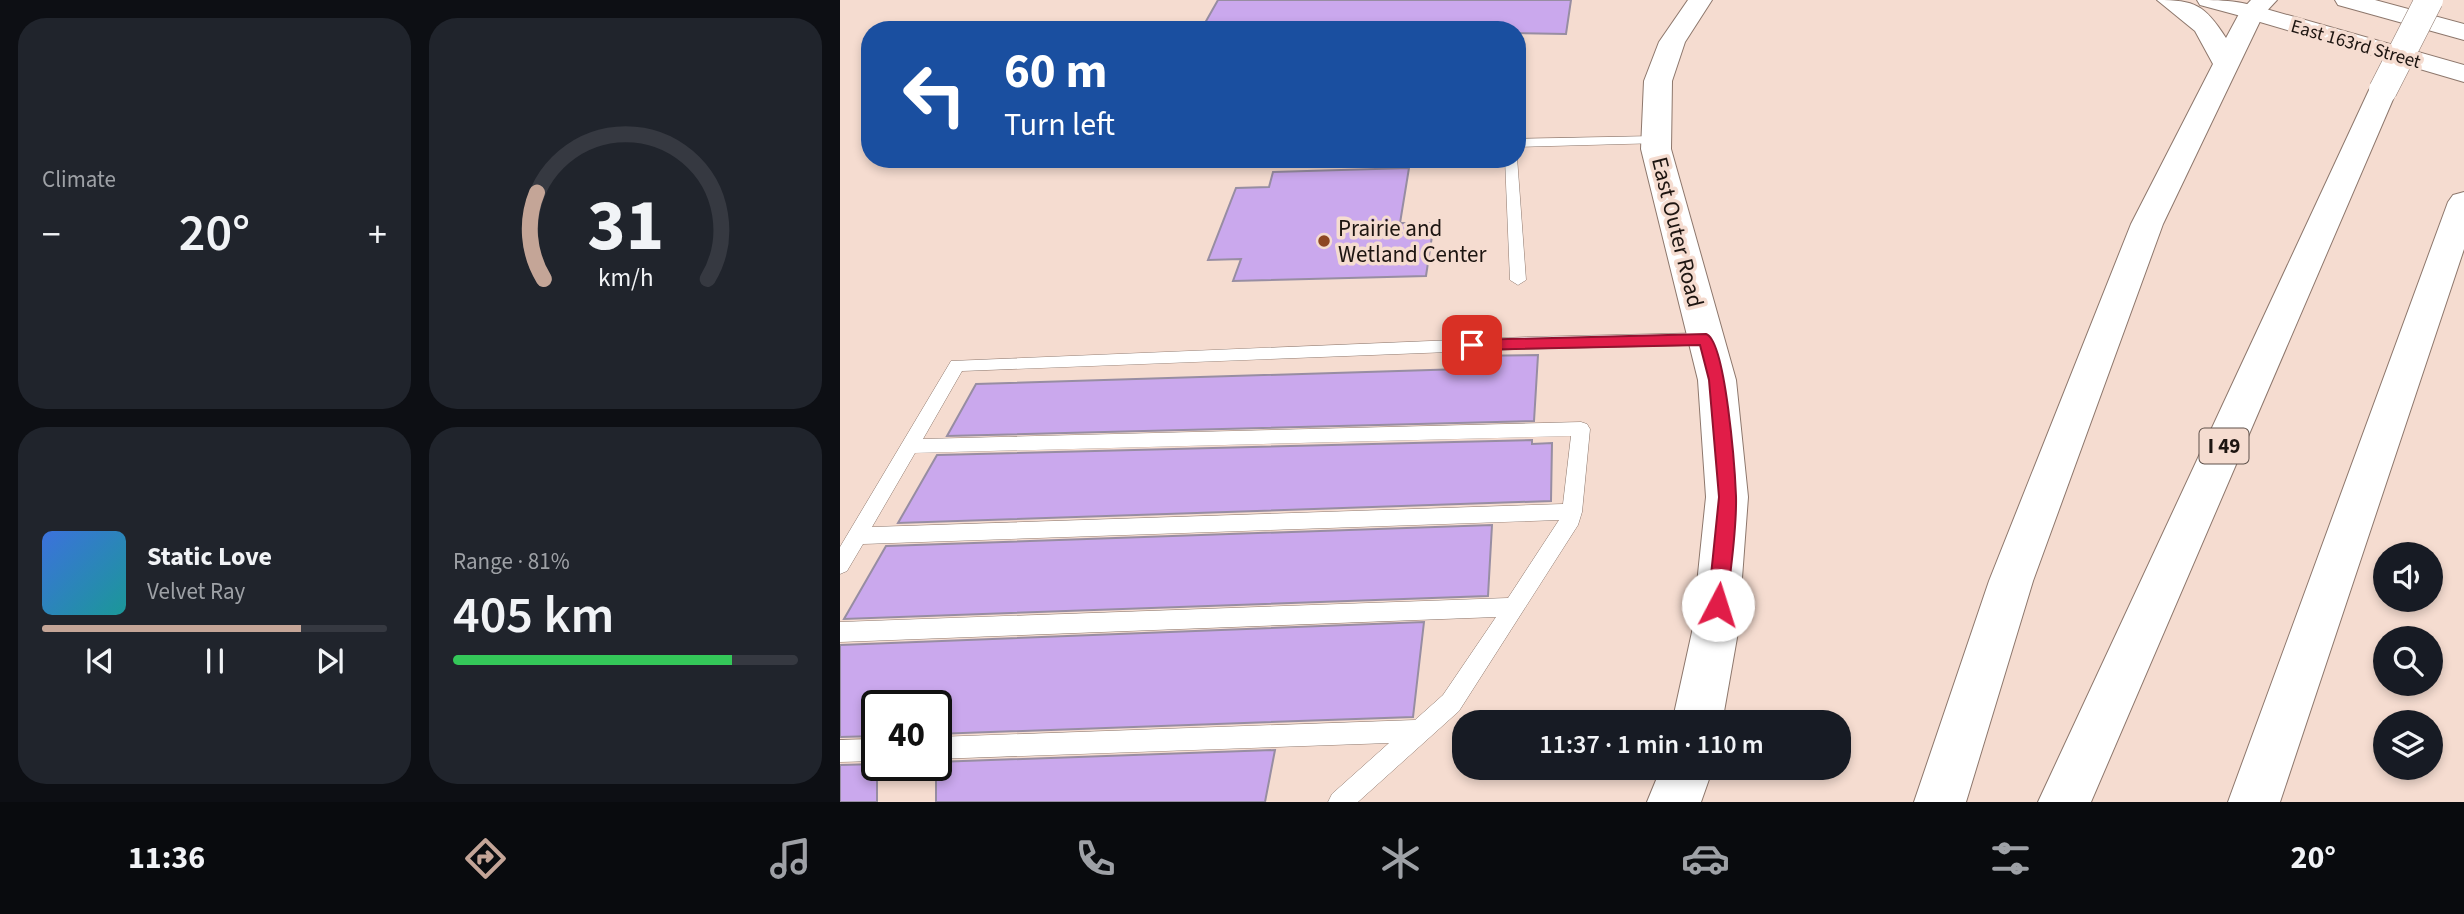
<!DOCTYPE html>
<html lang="en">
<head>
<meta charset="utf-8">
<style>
	body { margin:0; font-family:"Source Sans 3",sans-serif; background:#20242c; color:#f1f3f6; height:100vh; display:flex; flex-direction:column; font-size:26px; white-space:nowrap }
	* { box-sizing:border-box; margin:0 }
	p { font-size:23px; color:#9ea1a6 }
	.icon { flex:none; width:38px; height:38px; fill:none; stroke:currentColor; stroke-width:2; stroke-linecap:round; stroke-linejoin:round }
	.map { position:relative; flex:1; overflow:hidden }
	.sheet { display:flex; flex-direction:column; gap:18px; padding:18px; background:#0d0f14; width:840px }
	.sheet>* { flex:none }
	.hud { position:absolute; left:21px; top:21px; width:665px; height:147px; border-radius:28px; box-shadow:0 4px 10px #0003; background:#1a4fa0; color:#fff; overflow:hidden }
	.fabs { position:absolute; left:1533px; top:542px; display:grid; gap:14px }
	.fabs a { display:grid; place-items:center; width:70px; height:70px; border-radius:50%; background:#171b24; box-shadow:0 4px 10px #0003; font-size:35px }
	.speed { position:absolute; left:21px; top:690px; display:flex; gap:14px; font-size:35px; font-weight:700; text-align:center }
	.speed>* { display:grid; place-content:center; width:91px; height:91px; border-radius:50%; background:#171b24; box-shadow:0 4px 10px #0003; line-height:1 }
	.speed .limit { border:4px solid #111; border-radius:10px; background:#fff; color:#111 }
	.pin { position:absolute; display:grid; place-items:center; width:60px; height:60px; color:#fff; margin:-30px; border-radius:14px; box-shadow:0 4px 10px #0006 }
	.me { position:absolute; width:77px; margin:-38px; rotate:5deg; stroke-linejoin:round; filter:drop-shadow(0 0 5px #0008) }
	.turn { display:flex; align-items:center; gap:24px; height:147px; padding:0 28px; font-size:32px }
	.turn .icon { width:91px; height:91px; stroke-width:2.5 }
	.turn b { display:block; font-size:49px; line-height:60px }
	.big { font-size:52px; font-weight:600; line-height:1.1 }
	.sheet .widget { flex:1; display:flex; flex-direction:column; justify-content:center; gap:10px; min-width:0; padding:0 24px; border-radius:28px; background:#20242c }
	.sheet .dial { align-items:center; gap:0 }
	.dial svg { height:182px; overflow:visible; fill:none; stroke:#363941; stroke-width:7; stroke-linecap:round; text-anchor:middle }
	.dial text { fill:#f1f3f6; stroke:none }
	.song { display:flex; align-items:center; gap:21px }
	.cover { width:84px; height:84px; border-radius:10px; background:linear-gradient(135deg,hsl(220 70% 55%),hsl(180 70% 35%)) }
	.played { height:7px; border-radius:4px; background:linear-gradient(90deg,#c4a597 75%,#363941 75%) }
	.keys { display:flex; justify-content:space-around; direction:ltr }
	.heat { display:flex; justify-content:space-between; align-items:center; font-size:38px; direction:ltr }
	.charge { height:10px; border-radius:5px; background:linear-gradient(90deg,#34c759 81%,#363941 0) }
	.sheet .tiles { flex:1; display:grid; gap:18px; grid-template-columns:repeat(2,1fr) }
	.trip { position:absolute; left:612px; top:710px; width:399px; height:70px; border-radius:28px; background:#171b24; box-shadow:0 4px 10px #0003; font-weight:600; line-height:70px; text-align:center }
	.tabs { display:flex; height:112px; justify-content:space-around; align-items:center; background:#090b0e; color:#9ea1a6 }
	.tabs .icon { width:49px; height:49px }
	.tabs .current { color:#c4a597 }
	.tabs b { font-size:32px; color:#f1f3f6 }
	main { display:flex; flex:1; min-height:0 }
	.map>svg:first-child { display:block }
	.building { fill:#caa8ed; stroke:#978da2; stroke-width:2 }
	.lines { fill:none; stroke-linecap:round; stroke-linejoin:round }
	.service-casing { stroke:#8d776c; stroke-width:1 }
	.tertiary-casing { stroke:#8d776c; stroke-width:2 }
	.secondary-casing { stroke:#8d776c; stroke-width:2 }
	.motorway-casing { stroke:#8d776c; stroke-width:2 }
	.service { fill:#fff; fill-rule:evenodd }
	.tertiary { fill:#fff; fill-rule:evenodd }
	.secondary { fill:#fff; fill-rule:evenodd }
	.motorway { fill:#fff; fill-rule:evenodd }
	.motorway-bridge-casing { stroke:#8d776c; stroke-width:29; stroke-linecap:butt }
	.motorway-bridge { stroke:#fff; stroke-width:28 }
	.route { fill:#e11d48; stroke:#92132f; stroke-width:2 }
	.poi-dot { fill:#8d4623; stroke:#f5dcd0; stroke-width:2.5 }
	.labels { text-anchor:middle; stroke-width:7; stroke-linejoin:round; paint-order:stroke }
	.far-street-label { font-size:19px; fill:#1d1511; stroke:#f5dcd0 }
	.shield { fill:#f5dcd0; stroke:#5e514a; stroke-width:2 }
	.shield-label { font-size:21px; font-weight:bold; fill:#1d1511 }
	.poi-label { font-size:23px; fill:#1d1511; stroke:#f5dcd0; text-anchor:start }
	.street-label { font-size:23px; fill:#1d1511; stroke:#f5dcd0 }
</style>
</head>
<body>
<main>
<section class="sheet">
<div class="tiles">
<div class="widget"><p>Climate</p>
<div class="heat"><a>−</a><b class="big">20°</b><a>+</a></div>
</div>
<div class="widget dial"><svg viewBox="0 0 100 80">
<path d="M14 69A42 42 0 1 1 86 69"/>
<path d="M14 69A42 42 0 0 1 11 31" stroke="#c4a597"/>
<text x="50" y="56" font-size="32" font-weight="700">31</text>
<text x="50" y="72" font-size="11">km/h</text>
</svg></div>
<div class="widget">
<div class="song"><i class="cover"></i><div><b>Static Love</b><p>Velvet Ray</p></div></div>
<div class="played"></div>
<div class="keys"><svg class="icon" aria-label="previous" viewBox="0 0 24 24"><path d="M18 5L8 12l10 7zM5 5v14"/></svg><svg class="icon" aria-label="pause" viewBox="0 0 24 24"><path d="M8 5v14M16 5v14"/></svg><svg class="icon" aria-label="next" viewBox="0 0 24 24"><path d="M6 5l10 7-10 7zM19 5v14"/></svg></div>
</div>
<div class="widget"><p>Range · 81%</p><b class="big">405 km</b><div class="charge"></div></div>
</div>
</section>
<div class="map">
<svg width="1624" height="802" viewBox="0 0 1624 802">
	<rect width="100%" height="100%" fill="#f5dcd0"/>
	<!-- building -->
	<path class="building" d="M 378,0 L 731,0 L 726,34 L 677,33 L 677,30 L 361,30 Z
		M 569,168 L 560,223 L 594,223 L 586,276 L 393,281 L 401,259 L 368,260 L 396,188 L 429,187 L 433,172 Z
		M 698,355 L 694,421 L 107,436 L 136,384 L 622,369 L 624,356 Z
		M 692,440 L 692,444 L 712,443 L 711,501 L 58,523 L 97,455 Z
		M 652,525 L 648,596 L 4,619 L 46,546 Z
		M 584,622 L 573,717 L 96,734 L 96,705 L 37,705 L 37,736 L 0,737 L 0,645 Z
		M 435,750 L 425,802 L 96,802 L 96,762 Z
		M 37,764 L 37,802 L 0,802 L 0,765 Z"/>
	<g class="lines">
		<defs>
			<path id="service" d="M 816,136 L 821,137 L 821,143 L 677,147 L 677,139 Z
				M 677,157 L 686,280 L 678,285 L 670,280 L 665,159 L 677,159 Z
				M 866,333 L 874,339 L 866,345 L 686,349 L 122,371 L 83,439 L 741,422 L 747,424 L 750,429 L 742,512 L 738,525 L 619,711 L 518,802 L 488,802 L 492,794 L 549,743 L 96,759 L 96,737 L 575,720 L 603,695 L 656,617 L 0,642 L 0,622 L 668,598 L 719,520 L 23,544 L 7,571 L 0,574 L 0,547 L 111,361 L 686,337 ZM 731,436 L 723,504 L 32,527 L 75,453 Z
				M 37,739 L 37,761 L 0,762 L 0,740 Z"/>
			<path id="tertiary" d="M 848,0 L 872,0 L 845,42 L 832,81 L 831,149 L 896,380 L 908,497 L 898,632 L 882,723 L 832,723 L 852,632 L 866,497 L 858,380 L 801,149 L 804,81 L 819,42 Z
				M 1357,0 C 1375,0 1412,0 1424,12 L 1421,17 L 1412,19 L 1360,5 Z
				M 821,768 L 873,768 L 861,802 L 807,802 Z"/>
			<path id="secondary" d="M 1495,0 L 1535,0 L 1624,24 L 1624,40 L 1498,5 Z
				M 1412,5 L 1624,65 L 1624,82 L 1403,17 L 1400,12 L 1403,7 Z"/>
			<path id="motorway" d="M 1317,0 C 1355,0 1365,5 1386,38 L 1400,12 L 1411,0 L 1437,0 L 1423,15 L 1323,224 L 1193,581 L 1126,802 L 1074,802 L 1149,581 L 1291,224 L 1373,64 L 1355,31 Z
				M 1543,82 L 1553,84 L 1557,90 L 1251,802 L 1198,802 L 1529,90 L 1533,84 Z
				M 1624,192 L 1624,249 L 1440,802 L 1388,802 L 1608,202 L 1613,195 Z"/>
		</defs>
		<!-- service casing -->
		<use href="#service" class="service-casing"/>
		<!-- tertiary casing -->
		<use href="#tertiary" class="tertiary-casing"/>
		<!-- secondary casing -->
		<use href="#secondary" class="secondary-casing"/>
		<!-- motorway casing -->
		<use href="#motorway" class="motorway-casing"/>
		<!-- service -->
		<use href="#service" class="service"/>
		<!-- tertiary -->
		<use href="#tertiary" class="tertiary"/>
		<!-- secondary -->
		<use href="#secondary" class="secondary"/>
		<!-- motorway -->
		<use href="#motorway" class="motorway"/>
		<defs>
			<path id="motorway-bridge" d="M 1543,90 L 1589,0"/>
		</defs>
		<!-- motorway-bridge casing -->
		<use href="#motorway-bridge" class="motorway-bridge-casing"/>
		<!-- motorway-bridge -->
		<use href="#motorway-bridge" class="motorway-bridge"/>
	</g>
	<!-- route -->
	<path class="route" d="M 866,334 C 886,340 895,472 896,496 C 897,532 890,569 887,605 L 884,611 L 878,613 L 871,611 L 868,605 L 879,497 L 869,380 L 860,345 L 632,350 L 624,345 L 632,340 Z"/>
	<!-- markers -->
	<circle class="poi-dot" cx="484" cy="241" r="7"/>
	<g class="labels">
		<!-- far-street labels -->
		<g class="far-street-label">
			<text transform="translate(1516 43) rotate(16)" y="7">East 163rd Street</text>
		</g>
		<!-- shield labels -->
		<rect class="shield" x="1359.5" y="428.5" width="49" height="35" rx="5"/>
		<g class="shield-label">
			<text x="1384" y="453">I 49</text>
		</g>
		<!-- poi labels -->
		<g class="poi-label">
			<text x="498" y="236">Prairie and<tspan x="498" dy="26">Wetland Center</tspan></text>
		</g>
		<!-- street labels -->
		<g class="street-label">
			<text transform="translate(838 232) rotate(76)" y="8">East Outer Road</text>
		</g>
	</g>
</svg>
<div class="fabs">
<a><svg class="icon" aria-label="sound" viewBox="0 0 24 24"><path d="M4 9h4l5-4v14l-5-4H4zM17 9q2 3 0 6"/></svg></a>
<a><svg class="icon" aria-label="search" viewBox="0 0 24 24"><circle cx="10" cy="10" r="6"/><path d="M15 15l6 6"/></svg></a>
<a><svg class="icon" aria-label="layers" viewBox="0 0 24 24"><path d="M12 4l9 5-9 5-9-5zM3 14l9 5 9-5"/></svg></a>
</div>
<div class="speed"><div class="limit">40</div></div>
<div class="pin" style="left:632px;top:345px;background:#d93025"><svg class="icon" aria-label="arrive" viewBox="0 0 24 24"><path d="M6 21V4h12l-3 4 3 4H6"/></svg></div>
<svg class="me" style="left:878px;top:605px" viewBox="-20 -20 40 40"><circle r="19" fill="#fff"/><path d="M0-13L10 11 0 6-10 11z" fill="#e11d48"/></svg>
<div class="trip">11:37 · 1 min · 110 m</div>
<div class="hud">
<div class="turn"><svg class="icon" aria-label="left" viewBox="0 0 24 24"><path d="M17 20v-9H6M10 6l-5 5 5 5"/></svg><div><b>60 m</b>Turn left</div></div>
</div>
</div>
</main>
<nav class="tabs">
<b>11:36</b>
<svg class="icon current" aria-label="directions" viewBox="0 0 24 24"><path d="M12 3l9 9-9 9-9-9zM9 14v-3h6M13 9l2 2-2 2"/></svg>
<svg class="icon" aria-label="music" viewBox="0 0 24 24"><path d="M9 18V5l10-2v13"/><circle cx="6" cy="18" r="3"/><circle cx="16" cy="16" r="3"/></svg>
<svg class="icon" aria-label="phone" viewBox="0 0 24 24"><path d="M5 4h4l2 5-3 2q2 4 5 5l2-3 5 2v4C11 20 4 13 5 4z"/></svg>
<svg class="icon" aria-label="climate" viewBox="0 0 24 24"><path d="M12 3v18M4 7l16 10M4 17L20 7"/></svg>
<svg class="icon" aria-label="car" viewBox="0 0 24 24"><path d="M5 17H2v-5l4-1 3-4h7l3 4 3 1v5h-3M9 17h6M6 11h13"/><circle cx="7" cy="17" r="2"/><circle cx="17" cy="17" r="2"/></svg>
<svg class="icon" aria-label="filters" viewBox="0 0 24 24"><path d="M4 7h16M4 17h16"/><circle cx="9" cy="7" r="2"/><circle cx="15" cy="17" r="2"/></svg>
<b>20°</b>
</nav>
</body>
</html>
